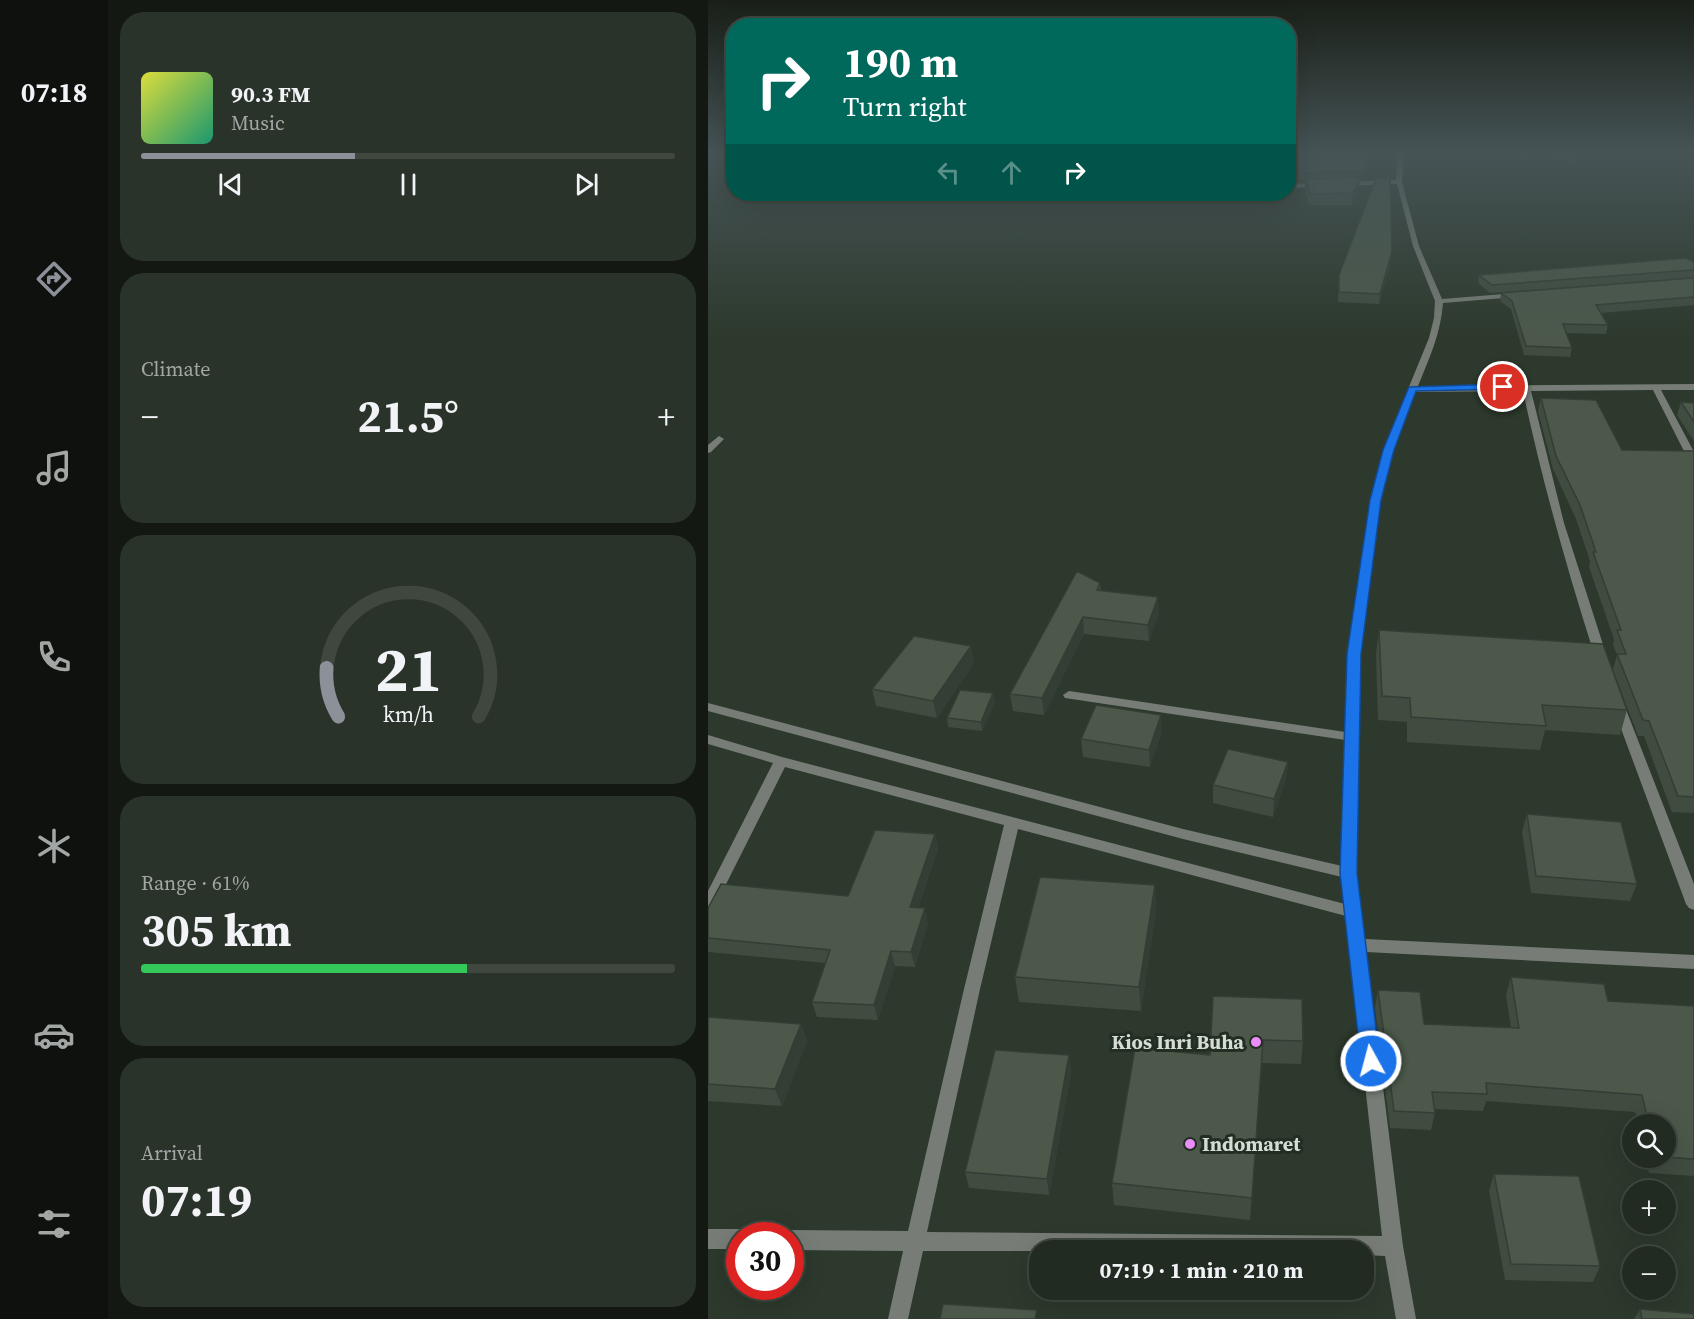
<!DOCTYPE html>
<html lang="en">
<head>
<meta charset="utf-8">
<style>
	body { margin:0; font-family:"Source Serif 4",serif; background:#2a332a; color:#f1f3f6; height:100vh; display:flex; flex-direction:column; font-size:22px; white-space:nowrap }
	* { box-sizing:border-box; margin:0 }
	p { font-size:20px; color:#a2a7a5 }
	.icon { flex:none; width:33px; height:33px; fill:none; stroke:currentColor; stroke-width:2; stroke-linecap:round; stroke-linejoin:round }
	.map { position:relative; flex:1; overflow:hidden }
	.drawer { display:flex; flex-direction:column; gap:12px; padding:12px; background:#131812; width:600px }
	.drawer>* { flex:none }
	.hud { position:absolute; left:18px; top:18px; width:570px; height:183px; border-radius:24px; box-shadow:0 6px 24px #0002,0 0 0 2px #3f473f; background:#00695c; color:#fff; overflow:hidden }
	.buttons { position:absolute; left:914px; top:1114px; display:grid; gap:12px }
	.buttons a { display:grid; place-items:center; width:54px; height:54px; border-radius:50%; background:#222b21; box-shadow:0 6px 24px #0002,0 0 0 2px #3f473f; font-size:30px }
	.speed { position:absolute; left:18px; top:1222px; display:flex; gap:12px; font-size:30px; font-weight:700; text-align:center }
	.speed>* { display:grid; place-content:center; width:78px; height:78px; border-radius:50%; background:#222b21; box-shadow:0 6px 24px #0002,0 0 0 2px #3f473f; line-height:1 }
	.speed .limit { border:9px solid #d22; background:#fff; color:#111 }
	.pin { position:absolute; display:grid; place-items:center; width:51px; height:51px; color:#fff; margin:-26px; border:3px solid #fff; border-radius:50%; box-shadow:0 2px 6px #0007 }
	.me { position:absolute; width:66px; margin:-33px; rotate:353deg; stroke-linejoin:round; filter:drop-shadow(0 0 4px #0008) }
	.turn { display:flex; align-items:center; gap:21px; height:126px; padding:0 18px; font-size:27px }
	.turn .icon { width:78px; height:78px; stroke-width:2.5 }
	.turn b { display:block; font-size:42px; line-height:51px }
	.lanes { display:flex; align-items:center; height:57px; padding:0 18px; background:#0003; justify-content:center; gap:30px; direction:ltr }
	.lanes .off { opacity:.35 }
	.big { font-size:45px; font-weight:700; line-height:1.1 }
	.drawer .widget { flex:1; display:flex; flex-direction:column; justify-content:center; gap:9px; min-width:0; padding:0 21px; border-radius:24px; background:#2a332a }
	.drawer .dial { align-items:center; gap:0 }
	.dial svg { height:156px; overflow:visible; fill:none; stroke:#3f473f; stroke-width:7; stroke-linecap:round; text-anchor:middle }
	.dial text { fill:#f1f3f6; stroke:none }
	.song { display:flex; align-items:center; gap:18px }
	.cover { width:72px; height:72px; border-radius:9px; background:linear-gradient(135deg,hsl(60 70% 55%),hsl(160 70% 35%)) }
	.played { height:6px; border-radius:3px; background:linear-gradient(90deg,#8c9099 40%,#3f473f 40%) }
	.keys { display:flex; justify-content:space-around; direction:ltr }
	.heat { display:flex; justify-content:space-between; align-items:center; font-size:33px; direction:ltr }
	.charge { height:9px; border-radius:4px; background:linear-gradient(90deg,#34c759 61%,#3f473f 0) }
	.trip { position:absolute; left:321px; top:1240px; width:345px; height:60px; border-radius:24px; background:#222b21; box-shadow:0 6px 24px #0002,0 0 0 2px #3f473f; font-weight:700; line-height:60px; text-align:center }
	main { display:flex; flex:1; min-height:0 }
	.tab-bar { display:flex; flex-direction:column; width:108px; justify-content:space-around; align-items:center; background:#0e110d; color:#a2a7a5 }
	.tab-bar .icon { width:42px; height:42px }
	.tab-bar .selected { color:#8c9099 }
	.tab-bar b { font-size:27px; color:#f1f3f6 }
	.map>svg:first-child { display:block }
	.lines { fill:none; stroke-linecap:round; stroke-linejoin:round }
	.path { stroke:#6d776c; stroke-width:2; stroke-dasharray:1.5 2; stroke-linecap:butt }
	.service { fill:#777d76; fill-rule:evenodd }
	.minor { fill:#777d76; fill-rule:evenodd }
	.wall { fill:#404c40 }
	.shaded-wall { fill:#343e34 }
	.building { fill:#4b584a; stroke:#343e34; stroke-width:1.5 }
	.route { fill:#1a73e8; stroke:#114b97; stroke-width:1.5 }
	.poi-dot { fill:#ec8cfa; stroke:#232e22; stroke-width:2 }
	.labels { text-anchor:middle; stroke-width:6; stroke-linejoin:round; paint-order:stroke }
	.near-poi-label { font-size:20px; font-weight:bold; fill:#d4dcd3; stroke:#232e22; text-anchor:end }
</style>
</head>
<body>
<main>
<nav class="tab-bar">
<b>07:18</b>
<svg class="icon selected" aria-label="directions" viewBox="0 0 24 24"><path d="M12 3l9 9-9 9-9-9zM9 14v-3h6M13 9l2 2-2 2"/></svg>
<svg class="icon" aria-label="music" viewBox="0 0 24 24"><path d="M9 18V5l10-2v13"/><circle cx="6" cy="18" r="3"/><circle cx="16" cy="16" r="3"/></svg>
<svg class="icon" aria-label="phone" viewBox="0 0 24 24"><path d="M5 4h4l2 5-3 2q2 4 5 5l2-3 5 2v4C11 20 4 13 5 4z"/></svg>
<svg class="icon" aria-label="climate" viewBox="0 0 24 24"><path d="M12 3v18M4 7l16 10M4 17L20 7"/></svg>
<svg class="icon" aria-label="car" viewBox="0 0 24 24"><path d="M5 17H2v-5l4-1 3-4h7l3 4 3 1v5h-3M9 17h6M6 11h13"/><circle cx="7" cy="17" r="2"/><circle cx="17" cy="17" r="2"/></svg>
<svg class="icon" aria-label="filters" viewBox="0 0 24 24"><path d="M4 7h16M4 17h16"/><circle cx="9" cy="7" r="2"/><circle cx="15" cy="17" r="2"/></svg>
</nav>
<section class="drawer">
<div class="widget">
<div class="song"><i class="cover"></i><div><b>90.3 FM</b><p>Music</p></div></div>
<div class="played"></div>
<div class="keys"><svg class="icon" aria-label="previous" viewBox="0 0 24 24"><path d="M18 5L8 12l10 7zM5 5v14"/></svg><svg class="icon" aria-label="pause" viewBox="0 0 24 24"><path d="M8 5v14M16 5v14"/></svg><svg class="icon" aria-label="next" viewBox="0 0 24 24"><path d="M6 5l10 7-10 7zM19 5v14"/></svg></div>
</div>
<div class="widget"><p>Climate</p>
<div class="heat"><a>−</a><b class="big">21.5°</b><a>+</a></div>
</div>
<div class="widget dial"><svg viewBox="0 0 100 80">
<path d="M14 69A42 42 0 1 1 86 69"/>
<path d="M14 69A42 42 0 0 1 8 44" stroke="#8c9099"/>
<text x="50" y="56" font-size="32" font-weight="700">21</text>
<text x="50" y="72" font-size="11">km/h</text>
</svg></div>
<div class="widget"><p>Range · 61%</p><b class="big">305 km</b><div class="charge"></div></div>
<div class="widget"><p>Arrival</p><b class="big">07:19</b></div>
</section>
<div class="map">
<svg width="986" height="1319" viewBox="0 0 986 1319">
	<rect width="100%" height="100%" fill="#2d392c"/>
	<g class="lines">
		<!-- path -->
		<path class="path" d="M 848,154 L 867,162"/>
		<!-- service -->
		<path class="service" d="M 361,691 L 644,733 L 649,734 L 650,737 L 649,740 L 644,741 L 357,698 L 355,695 Z"/>
		<!-- minor -->
		<path class="minor" d="M 690,154 L 696,154 L 694,182 L 711,246 L 734,299 L 808,293 L 812,295 L 808,297 L 735,303 C 733,333 721,359 710,386 L 986,384 L 986,390 L 953,390 L 986,452 L 986,464 L 981,461 L 945,390 L 823,391 L 856,523 L 899,657 L 893,661 L 887,657 C 859,569 834,481 815,391 L 708,392 L 685,450 L 672,500 L 652,654 L 648,873 L 657,939 L 986,955 L 986,969 L 658,952 L 695,1246 L 708,1319 L 688,1319 L 677,1256 L 656,1255 L 656,1251 L 215,1251 L 200,1319 L 180,1319 L 195,1251 L 82,1250 L 82,1236 L 74,1236 L 75,1233 L 82,1230 L 200,1231 L 256,989 L 296,825 L 77,767 L 5,910 L 0,912 L 0,891 L 65,763 L 0,744 L 0,735 L 74,757 L 637,904 L 634,877 L 475,839 L 0,711 L 0,703 L 475,829 L 634,866 L 640,654 L 662,500 L 675,450 L 721,338 L 726,318 L 727,301 L 705,246 L 689,184 L 635,186 L 632,184 L 635,182 L 688,180 ZM 310,829 L 638,916 L 674,1236 L 219,1232 L 272,989 Z
			M 580,184 L 612,183 L 615,185 L 612,187 L 580,188 Z
			M 11,436 L 16,439 L 3,452 L 0,453 L 0,445 Z
			M 911,703 L 917,707 L 986,884 L 986,910 L 981,908 L 978,904 L 905,707 Z
			M 0,1229 L 32,1229 L 39,1232 L 40,1236 L 32,1236 L 32,1249 L 0,1249 Z"/>
	</g>
	<!-- wall -->
	<path class="wall" d="M 580,154 L 663,154 L 654,179 L 651,179 L 651,188 L 644,205 L 601,205 L 597,190 L 597,181 L 594,181 L 594,179 L 580,179 Z
		M 683,261 L 671,304 L 630,302 L 631,275 Z
		M 986,262 L 986,305 L 893,313 L 900,325 L 898,334 L 858,333 L 864,348 L 862,357 L 816,355 L 803,309 L 792,301 L 793,293 L 983,278 L 782,293 L 770,283 L 771,275 Z
		M 833,398 L 914,450 L 986,451 L 986,813 L 964,812 L 936,736 L 930,736 L 907,675 L 905,669 L 909,655 L 905,645 L 906,639 L 881,567 L 882,561 L 868,519 L 845,469 L 830,411 Z
		M 973,402 L 986,403 L 986,441 L 969,415 Z
		M 392,583 L 393,590 L 451,613 L 441,641 L 376,634 L 336,715 L 305,711 L 302,694 Z
		M 671,630 L 919,710 L 912,735 L 837,730 L 832,750 L 699,742 L 699,722 L 670,720 L 668,654 Z
		M 266,663 L 229,718 L 168,706 L 164,689 Z
		M 287,702 L 274,731 L 240,727 L 239,718 Z
		M 454,732 L 442,767 L 375,757 L 373,739 Z
		M 580,762 L 578,779 L 565,817 L 505,803 L 505,785 Z
		M 819,814 L 929,884 L 922,901 L 823,893 L 814,832 Z
		M 227,834 L 230,849 L 210,908 L 220,923 L 207,967 L 187,966 L 170,1020 L 109,1017 L 104,1002 L 117,963 L 0,952 L 0,908 L 140,896 Z
		M 447,885 L 448,910 L 433,1011 L 311,1002 L 307,977 Z
		M 803,977 L 900,1001 L 986,1006 L 986,1176 L 941,1173 L 937,1158 L 957,1158 L 957,1125 L 930,1125 L 927,1112 L 778,1101 L 775,1111 L 726,1109 L 727,1113 L 723,1130 L 682,1128 L 667,1008 L 670,990 L 716,1024 L 803,1028 L 798,995 Z
		M 505,996 L 595,1041 L 593,1064 L 554,1063 L 542,1220 L 406,1205 L 404,1183 L 502,1055 Z
		M 0,1017 L 93,1024 L 99,1041 L 74,1106 L 0,1101 Z
		M 361,1055 L 363,1073 L 341,1195 L 261,1188 L 257,1172 Z
		M 786,1174 L 892,1266 L 885,1282 L 797,1280 L 781,1191 Z
		M 932,1309 L 986,1319 L 926,1319 Z"/>
	<!-- shaded-wall -->
	<path class="shaded-wall" d="M 661,154 L 663,154 L 654,179 L 655,171 Z
		M 652,177 L 651,188 L 644,205 L 645,193 Z
		M 684,251 L 683,261 L 671,304 L 672,294 Z
		M 450,597 L 451,613 L 441,641 L 440,625 Z
		M 375,617 L 376,634 L 336,715 L 334,698 Z
		M 263,646 L 266,663 L 229,718 L 225,701 Z
		M 285,693 L 287,702 L 274,731 L 273,722 Z
		M 453,715 L 454,732 L 442,767 L 441,750 Z
		M 580,762 L 578,779 L 565,817 L 566,799 Z
		M 227,834 L 230,849 L 205,922 L 202,907 Z
		M 447,885 L 448,910 L 433,1011 L 431,987 Z
		M 217,908 L 220,923 L 207,967 L 203,952 Z
		M 183,951 L 187,966 L 170,1020 L 166,1005 Z
		M 93,1024 L 99,1041 L 74,1106 L 67,1089 Z
		M 361,1055 L 363,1073 L 341,1195 L 339,1179 Z"/>
	<!-- building -->
	<path class="building" d="M 580,154 L 661,154 L 655,171 L 595,173 L 594,171 L 580,171 Z
		M 652,177 L 645,193 L 602,194 L 597,179 Z
		M 668,178 L 682,178 L 684,251 L 672,294 L 631,292 L 631,275 Z
		M 978,258 L 986,262 L 986,271 L 984,270 L 784,285 L 771,275 Z
		M 986,277 L 986,297 L 888,305 L 900,325 L 855,324 L 864,348 L 818,346 L 804,301 L 793,293 L 984,278 Z
		M 833,398 L 888,400 L 914,450 L 986,451 L 986,797 L 970,796 L 941,721 L 935,720 L 909,654 L 918,654 L 909,630 L 913,630 L 885,552 L 888,552 L 872,505 L 848,456 Z
		M 973,402 L 986,403 L 986,422 Z
		M 369,571 L 392,583 L 389,590 L 450,597 L 440,625 L 375,617 L 334,698 L 302,694 Z
		M 671,630 L 895,644 L 919,710 L 834,705 L 838,726 L 703,717 L 702,698 L 674,696 Z
		M 206,636 L 263,646 L 225,701 L 164,689 Z
		M 252,690 L 285,693 L 273,722 L 239,718 Z
		M 388,705 L 453,715 L 441,750 L 373,739 Z
		M 520,749 L 580,762 L 566,799 L 505,785 Z
		M 819,814 L 913,822 L 929,884 L 828,876 Z
		M 167,830 L 227,834 L 202,907 L 217,908 L 203,952 L 183,951 L 166,1005 L 104,1002 L 122,950 L 0,938 L 0,908 L 13,884 L 140,896 Z
		M 332,877 L 447,885 L 431,987 L 307,977 Z
		M 803,977 L 896,984 L 900,1001 L 986,1006 L 986,1159 L 957,1157 L 957,1125 L 941,1125 L 934,1095 L 778,1083 L 779,1094 L 724,1092 L 727,1113 L 686,1111 L 670,990 L 712,992 L 716,1024 L 811,1028 Z
		M 505,996 L 594,999 L 595,1041 L 555,1040 L 544,1198 L 404,1183 L 427,1048 L 502,1055 Z
		M 0,1017 L 93,1024 L 67,1089 L 0,1084 Z
		M 287,1050 L 361,1055 L 339,1179 L 257,1172 Z
		M 786,1174 L 871,1176 L 892,1266 L 803,1264 Z
		M 235,1304 L 329,1310 L 327,1319 L 232,1319 Z
		M 932,1309 L 986,1314 L 986,1319 L 934,1319 Z"/>
	<!-- sky -->
	<linearGradient id="sky" x2="0" y2="1"><stop stop-color="#191f18"/><stop offset="0.45" stop-color="#465456"/><stop offset="1" stop-color="#465456" stop-opacity="0"/></linearGradient>
	<rect width="986" height="339" fill="url(#sky)"/>
	<!-- route -->
	<path class="route" d="M 795,384 L 800,387 L 799,389 L 708,391 L 686,450 L 673,500 L 653,654 L 649,873 L 672,1061 L 670,1067 L 663,1069 L 656,1067 L 653,1061 L 632,873 L 639,654 L 662,500 L 675,450 L 701,387 Z"/>
	<!-- markers -->
	<g class="poi-dot">
		<circle cx="548" cy="1042" r="6"/>
		<circle cx="482" cy="1144" r="6"/>
	</g>
	<g class="labels">
		<!-- near-poi labels -->
		<g class="near-poi-label">
			<text x="536" y="1049">Kios Inri Buha</text>
			<text x="494" y="1151" text-anchor="start">Indomaret</text>
		</g>
	</g>
</svg>
<div class="buttons">
<a><svg class="icon" aria-label="search" viewBox="0 0 24 24"><circle cx="10" cy="10" r="6"/><path d="M15 15l6 6"/></svg></a>
<a>+</a>
<a>−</a>
</div>
<div class="speed"><div class="limit">30</div></div>
<div class="pin" style="left:795px;top:387px;background:#d93025"><svg class="icon" aria-label="arrive" viewBox="0 0 24 24"><path d="M6 21V4h12l-3 4 3 4H6"/></svg></div>
<svg class="me" style="left:663px;top:1061px" viewBox="-20 -20 40 40"><circle r="17" fill="#1a73e8" stroke="#fff" stroke-width="3"/><path d="M0-11L8 9 0 5-8 9z" fill="#fff"/></svg>
<div class="trip">07:19 · 1 min · 210 m</div>
<div class="hud">
<div class="turn"><svg class="icon" aria-label="right" viewBox="0 0 24 24"><path d="M7 20v-9h11M14 6l5 5-5 5"/></svg><div><b>190 m</b>Turn right</div></div>
<div class="lanes"><svg class="icon off" aria-label="left" viewBox="0 0 24 24"><path d="M17 20v-9H6M10 6l-5 5 5 5"/></svg><svg class="icon off" aria-label="ahead" viewBox="0 0 24 24"><path d="M12 20V5M6 11l6-6 6 6"/></svg><svg class="icon" aria-label="right" viewBox="0 0 24 24"><path d="M7 20v-9h11M14 6l5 5-5 5"/></svg></div>
</div>
</div>
</main>
</body>
</html>
